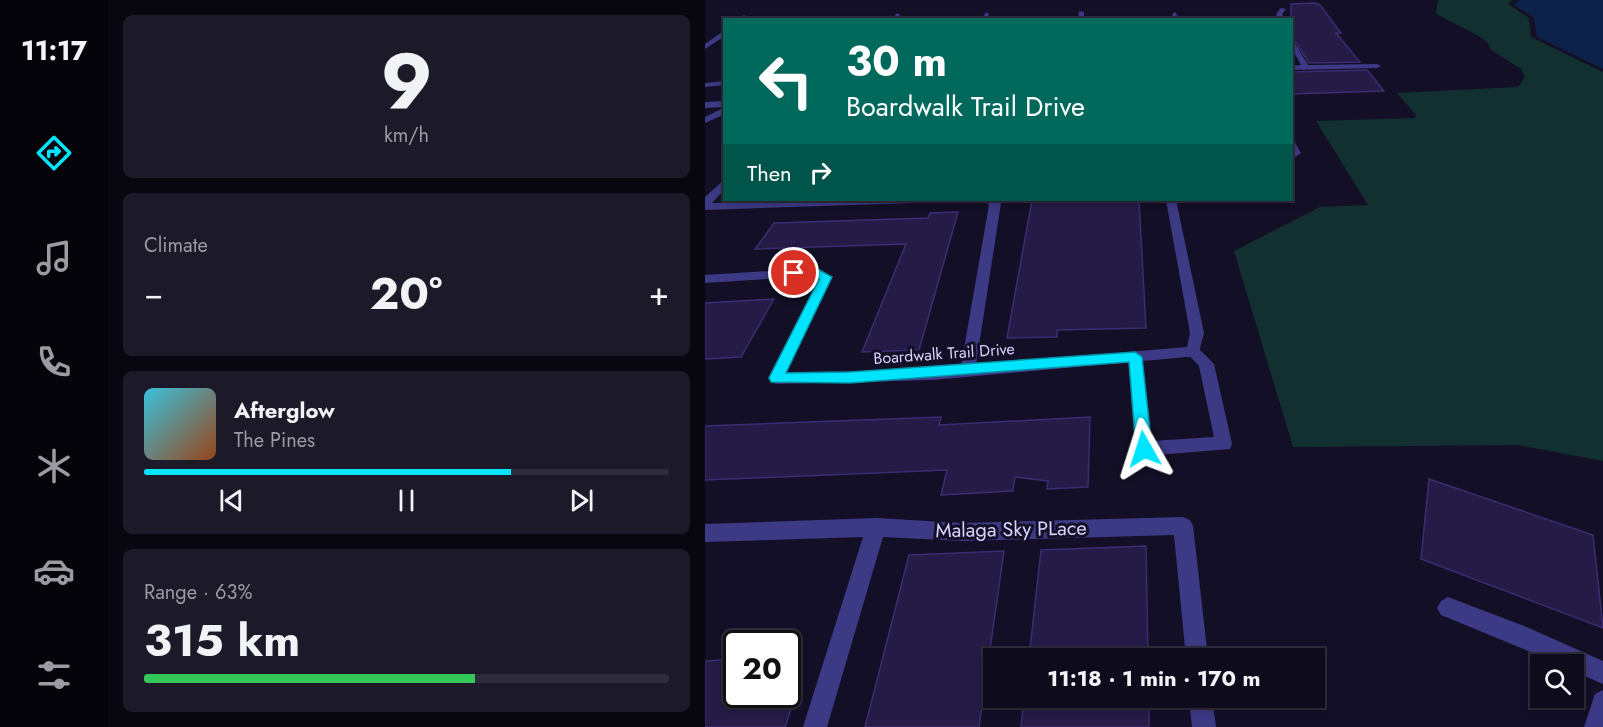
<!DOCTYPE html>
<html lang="en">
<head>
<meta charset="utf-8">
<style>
	body { margin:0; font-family:Jost,sans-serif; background:#1c1929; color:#f1f3f6; height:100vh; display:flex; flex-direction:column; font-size:22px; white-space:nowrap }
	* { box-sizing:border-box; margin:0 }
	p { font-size:20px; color:#9b9ba3 }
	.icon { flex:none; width:33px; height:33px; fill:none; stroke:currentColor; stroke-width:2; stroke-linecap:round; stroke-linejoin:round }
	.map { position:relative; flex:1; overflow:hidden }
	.side { display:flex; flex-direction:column; gap:15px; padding:15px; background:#08060f; width:597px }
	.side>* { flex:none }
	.guide { position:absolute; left:18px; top:18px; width:570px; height:183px; border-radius:0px; box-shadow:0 3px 9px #0003,0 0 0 2px #2e2b3b; background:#00695c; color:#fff; overflow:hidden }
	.controls { position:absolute; left:825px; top:654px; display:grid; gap:12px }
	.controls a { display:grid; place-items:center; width:54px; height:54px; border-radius:0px; background:#0e0b1c; box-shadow:0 3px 9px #0003,0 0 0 2px #2e2b3b; font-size:30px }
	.speed { position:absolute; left:18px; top:630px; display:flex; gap:12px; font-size:30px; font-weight:700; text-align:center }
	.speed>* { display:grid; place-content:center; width:78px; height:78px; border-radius:50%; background:#0e0b1c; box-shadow:0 3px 9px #0003,0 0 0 2px #2e2b3b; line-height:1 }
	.speed .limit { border:3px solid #111; border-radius:9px; background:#fff; color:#111 }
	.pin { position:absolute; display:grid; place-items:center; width:51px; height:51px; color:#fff; margin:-26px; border:3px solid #fff; border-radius:50%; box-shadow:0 2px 6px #0007 }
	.me { position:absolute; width:66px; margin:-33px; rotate:354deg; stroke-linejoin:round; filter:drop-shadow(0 0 4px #0008) }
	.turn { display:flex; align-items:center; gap:21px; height:126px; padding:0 24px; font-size:27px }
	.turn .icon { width:78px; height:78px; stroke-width:2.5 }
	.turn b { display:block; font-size:42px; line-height:51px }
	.then { display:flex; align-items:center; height:57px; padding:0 24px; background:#0003; gap:12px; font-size:22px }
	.big { font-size:45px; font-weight:700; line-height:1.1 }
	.side .card { flex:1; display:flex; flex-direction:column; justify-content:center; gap:9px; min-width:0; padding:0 21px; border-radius:9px; background:#1c1929 }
	.side .dial { align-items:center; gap:0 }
	.dial b { font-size:78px; line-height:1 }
	.song { display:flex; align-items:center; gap:18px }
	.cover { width:72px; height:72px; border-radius:9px; background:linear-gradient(135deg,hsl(190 70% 55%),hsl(20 70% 35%)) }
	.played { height:6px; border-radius:3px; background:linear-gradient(90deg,#00e5ff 70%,#2e2b3b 70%) }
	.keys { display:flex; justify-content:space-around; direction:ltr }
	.heat { display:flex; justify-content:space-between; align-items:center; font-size:33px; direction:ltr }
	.charge { height:9px; border-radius:4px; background:linear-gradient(90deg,#34c759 63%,#2e2b3b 0) }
	.trip { position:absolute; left:278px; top:648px; width:342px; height:60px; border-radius:0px; background:#0e0b1c; box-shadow:0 3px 9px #0003,0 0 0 2px #2e2b3b; font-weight:700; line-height:60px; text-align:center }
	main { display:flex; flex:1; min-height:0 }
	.menu { display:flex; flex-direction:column; width:108px; justify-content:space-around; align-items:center; background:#06040b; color:#9b9ba3 }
	.menu .icon { width:42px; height:42px }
	.menu .active { color:#00e5ff }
	.menu b { font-size:27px; color:#f1f3f6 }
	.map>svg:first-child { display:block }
	.green { fill:#12302f }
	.water { fill:#0c2248 }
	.building { fill:#241b47; stroke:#3b2d73; stroke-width:1.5 }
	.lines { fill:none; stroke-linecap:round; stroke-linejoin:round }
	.service { fill:#3d3a85; fill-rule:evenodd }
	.minor { fill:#3d3a85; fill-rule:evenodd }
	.route { fill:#00e5ff; stroke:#0095a6; stroke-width:1.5 }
	.labels { text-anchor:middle; stroke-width:6; stroke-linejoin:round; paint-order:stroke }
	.street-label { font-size:16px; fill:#d9d4ff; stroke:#130f26 }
	.near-street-label { font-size:20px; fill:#d9d4ff; stroke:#130f26 }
</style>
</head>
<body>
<main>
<nav class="menu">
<b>11:17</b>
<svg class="icon active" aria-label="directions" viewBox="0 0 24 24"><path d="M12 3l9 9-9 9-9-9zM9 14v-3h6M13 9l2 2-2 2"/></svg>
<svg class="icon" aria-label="music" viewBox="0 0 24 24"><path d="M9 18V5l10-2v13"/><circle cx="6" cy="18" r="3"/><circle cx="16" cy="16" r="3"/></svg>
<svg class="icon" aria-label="phone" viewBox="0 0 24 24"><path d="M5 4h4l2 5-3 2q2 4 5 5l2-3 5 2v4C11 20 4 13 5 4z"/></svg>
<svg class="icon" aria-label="climate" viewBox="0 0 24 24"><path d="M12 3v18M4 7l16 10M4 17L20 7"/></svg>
<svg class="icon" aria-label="car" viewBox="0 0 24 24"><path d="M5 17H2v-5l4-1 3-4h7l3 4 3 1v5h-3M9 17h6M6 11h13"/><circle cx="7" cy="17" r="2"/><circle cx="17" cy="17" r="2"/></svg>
<svg class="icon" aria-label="filters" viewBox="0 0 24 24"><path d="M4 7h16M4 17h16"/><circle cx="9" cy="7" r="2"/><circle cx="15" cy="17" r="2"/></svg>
</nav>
<section class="side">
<div class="card dial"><b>9</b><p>km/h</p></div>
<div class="card"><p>Climate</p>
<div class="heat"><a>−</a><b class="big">20°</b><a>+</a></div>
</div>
<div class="card">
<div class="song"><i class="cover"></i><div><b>Afterglow</b><p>The Pines</p></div></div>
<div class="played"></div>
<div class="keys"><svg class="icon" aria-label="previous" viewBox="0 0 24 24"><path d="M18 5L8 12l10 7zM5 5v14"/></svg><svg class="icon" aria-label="pause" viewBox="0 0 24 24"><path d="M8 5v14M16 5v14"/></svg><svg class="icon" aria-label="next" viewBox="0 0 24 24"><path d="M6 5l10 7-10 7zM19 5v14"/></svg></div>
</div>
<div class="card"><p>Range · 63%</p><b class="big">315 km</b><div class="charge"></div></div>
</section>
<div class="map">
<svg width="898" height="727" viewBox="0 0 898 727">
	<rect width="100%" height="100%" fill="#130f26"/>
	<!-- green -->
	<path class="green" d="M 733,0 L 808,0 L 803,4 L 824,18 L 826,37 L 898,72 L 898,461 L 813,445 L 588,447 L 529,251 L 615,207 L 663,205 L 611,121 L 710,118 L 711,115 L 692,93 L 813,87 L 820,77 L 816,69 L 786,50 L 782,42 L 772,35 L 731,14 Z"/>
	<!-- water -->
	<path class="water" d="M 815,0 L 898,0 L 898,69 L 832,37 L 829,18 L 808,4 Z"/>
	<!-- building -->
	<path class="building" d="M 610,3 L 615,5 L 636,33 L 631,33 L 655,62 L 604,63 L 586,35 L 586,4 Z
		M 662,70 L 679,91 L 586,94 L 586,72 Z
		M 327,200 L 434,200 L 441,328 L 352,330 L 352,337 L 302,338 Z
		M 253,212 L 214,350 L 157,352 L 201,244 L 50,249 L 69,223 L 223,218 L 225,213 Z
		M 69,299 L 36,357 L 0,359 L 0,303 Z
		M 236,417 L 234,425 L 385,417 L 383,487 L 342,489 L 343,481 L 310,477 L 308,491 L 236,495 L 242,470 L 0,480 L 0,426 Z
		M 724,479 L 888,535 L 898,628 L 716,559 Z
		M 441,546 L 443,658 L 324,658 L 336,550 Z
		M 299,551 L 274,727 L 160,727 L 204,555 Z
		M 32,659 L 32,694 L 91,694 L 80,727 L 0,727 L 0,661 Z
		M 319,698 L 444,698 L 444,727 L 316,727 Z"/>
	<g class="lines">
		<!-- service -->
		<path class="service" d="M 20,101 L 20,107 L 0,108 L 0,102 Z
			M 20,107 L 20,114 L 0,123 L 0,117 Z
			M 488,347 L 493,348 L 509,364 L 527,444 L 525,449 L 439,456 L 433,454 L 430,449 L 423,357 L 425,353 L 435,353 L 437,357 L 447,441 L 509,437 L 494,366 L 481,352 L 483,348 Z"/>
		<!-- minor -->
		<path class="minor" d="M 576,8 L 581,9 L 577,14 L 580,20 L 573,20 L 571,14 Z
			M 374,11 L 379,12 L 379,20 L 373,20 Z
			M 281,12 L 284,14 L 282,20 L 276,20 Z
			M 470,12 L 475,20 L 469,20 L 467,14 Z
			M 192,13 L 195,15 L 193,20 L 186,20 Z
			M 39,15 L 42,17 L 40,20 L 33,20 Z
			M 20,30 L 20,36 L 0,49 L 0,44 Z
			M 586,37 L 603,65 L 672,64 L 676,66 L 672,68 L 586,70 L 586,66 L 596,65 L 586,47 Z
			M 20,81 L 20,85 L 0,87 L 0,83 Z
			M 586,140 L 589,141 L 596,153 L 586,160 Z
			M 20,179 L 20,189 L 7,203 L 124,200 L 213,200 L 208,203 L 0,210 L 0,197 Z
			M 278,200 L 291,200 L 296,203 L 271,365 L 482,347 L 485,333 L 461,200 L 471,200 L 499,333 L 493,356 L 228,380 L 71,384 L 66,382 L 63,378 L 114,279 L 109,276 L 0,283 L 0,275 L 111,268 L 127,277 L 82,372 L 175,371 L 256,366 L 284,205 Z
			M 478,517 L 485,520 L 488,526 L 503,658 L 481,658 L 469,535 L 257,541 L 178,537 L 122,727 L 98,727 L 158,537 L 0,542 L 0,524 L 171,518 L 257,523 Z
			M 743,597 L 824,628 L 898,661 L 898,684 L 868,671 L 868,664 L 855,664 L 736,615 L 732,608 L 736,601 Z
			M 898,690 L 898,727 L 879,727 L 890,694 Z
			M 484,698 L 507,698 L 511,727 L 487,727 Z"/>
	</g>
	<!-- route -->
	<path class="route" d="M 111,268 L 127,277 L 81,373 L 145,372 L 430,352 L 437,357 L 447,449 L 445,454 L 439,455 L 434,454 L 431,449 L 424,362 L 145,383 L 66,382 L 64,378 L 114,279 C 104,273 91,281 83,273 L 89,270 Z"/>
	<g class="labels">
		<!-- street labels -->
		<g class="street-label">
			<text transform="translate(239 353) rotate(-4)" y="6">Boardwalk Trail Drive</text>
		</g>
		<!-- near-street labels -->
		<g class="near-street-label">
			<text transform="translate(306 529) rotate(-1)" y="7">Malaga Sky PLace</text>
		</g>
	</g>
</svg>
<div class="controls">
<a><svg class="icon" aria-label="search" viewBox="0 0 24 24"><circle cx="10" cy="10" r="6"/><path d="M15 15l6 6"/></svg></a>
</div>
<div class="speed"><div class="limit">20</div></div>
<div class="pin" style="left:89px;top:273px;background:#d93025"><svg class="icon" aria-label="arrive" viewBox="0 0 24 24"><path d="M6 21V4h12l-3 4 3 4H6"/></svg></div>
<svg class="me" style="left:439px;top:449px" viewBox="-20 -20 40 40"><path d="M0-17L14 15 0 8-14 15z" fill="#00e5ff" stroke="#fff" stroke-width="4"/></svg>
<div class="trip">11:18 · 1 min · 170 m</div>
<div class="guide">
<div class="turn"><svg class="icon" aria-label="left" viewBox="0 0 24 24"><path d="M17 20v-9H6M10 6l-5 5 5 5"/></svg><div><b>30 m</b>Boardwalk Trail Drive</div></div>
<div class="then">Then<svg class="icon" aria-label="right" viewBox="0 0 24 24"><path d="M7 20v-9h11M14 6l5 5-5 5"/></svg></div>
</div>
</div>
</main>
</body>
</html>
